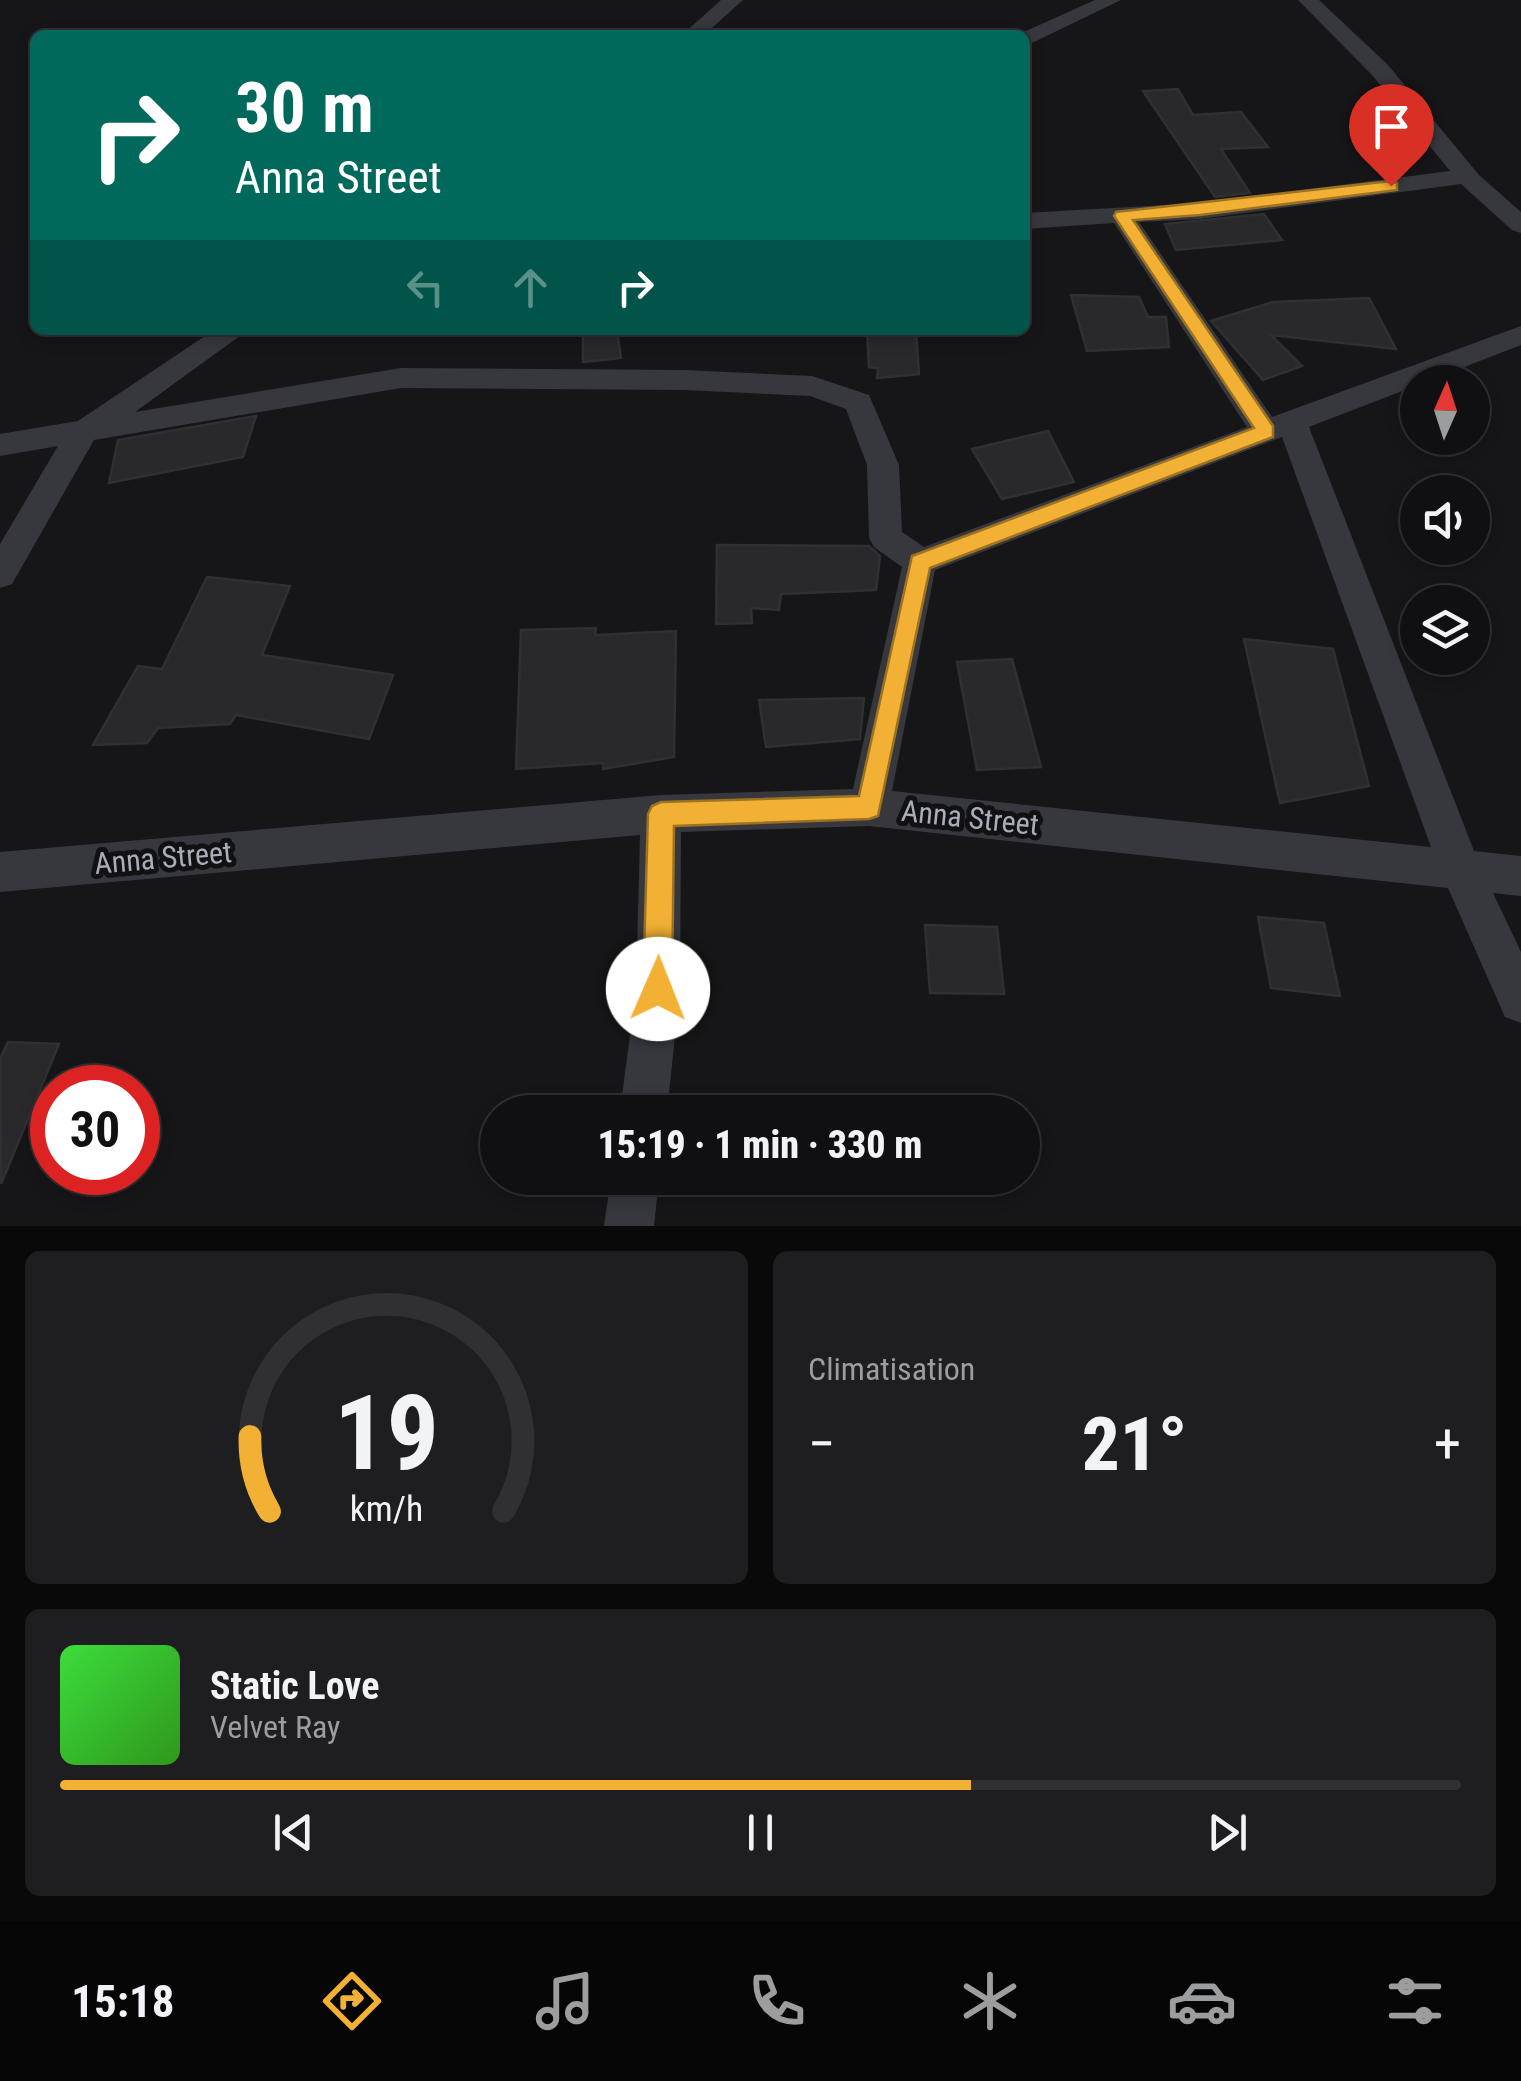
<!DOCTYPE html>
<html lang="fr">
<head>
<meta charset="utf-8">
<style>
	body { margin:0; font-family:"Roboto Condensed",sans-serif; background:#1e1e20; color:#f1f3f6; height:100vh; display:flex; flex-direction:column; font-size:38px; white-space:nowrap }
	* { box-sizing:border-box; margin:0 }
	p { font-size:32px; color:#9c9d9f }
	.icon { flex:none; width:55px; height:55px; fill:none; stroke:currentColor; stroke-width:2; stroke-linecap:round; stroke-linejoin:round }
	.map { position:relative; height:1226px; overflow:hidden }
	.drawer { display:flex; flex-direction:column; gap:25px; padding:25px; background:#09090a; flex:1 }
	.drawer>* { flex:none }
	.hud { position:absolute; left:30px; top:30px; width:1000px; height:305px; border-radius:15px; box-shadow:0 5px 15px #0003,0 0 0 2px #303032; background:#00695c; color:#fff; overflow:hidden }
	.needle { width:65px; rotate:3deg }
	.tools { position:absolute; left:1400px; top:365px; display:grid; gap:20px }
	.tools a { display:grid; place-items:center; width:90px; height:90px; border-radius:50%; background:#101012; box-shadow:0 5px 15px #0003,0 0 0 2px #303032; font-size:50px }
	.speed { position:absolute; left:30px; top:1065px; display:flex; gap:20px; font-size:50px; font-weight:700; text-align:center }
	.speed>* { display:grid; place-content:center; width:130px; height:130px; border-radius:50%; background:#101012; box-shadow:0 5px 15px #0003,0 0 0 2px #303032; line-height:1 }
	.speed .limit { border:15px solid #d22; background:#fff; color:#111 }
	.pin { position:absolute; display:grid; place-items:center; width:85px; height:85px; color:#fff; margin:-102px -42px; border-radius:50% 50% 50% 0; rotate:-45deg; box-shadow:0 0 10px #0007 }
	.pin .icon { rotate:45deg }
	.me { position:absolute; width:110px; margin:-55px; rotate:1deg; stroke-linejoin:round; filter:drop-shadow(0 0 8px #0008) }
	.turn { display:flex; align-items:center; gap:35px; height:210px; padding:0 40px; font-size:45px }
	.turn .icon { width:130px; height:130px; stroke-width:2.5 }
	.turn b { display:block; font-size:70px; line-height:85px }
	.lanes { display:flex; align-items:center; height:95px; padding:0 40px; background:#0003; justify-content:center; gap:50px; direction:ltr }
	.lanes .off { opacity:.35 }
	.big { font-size:75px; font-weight:800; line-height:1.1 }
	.drawer .widget { flex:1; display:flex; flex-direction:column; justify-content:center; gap:15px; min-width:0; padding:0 35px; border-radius:15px; background:#1e1e20 }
	.drawer .dial { align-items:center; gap:0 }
	.dial svg { height:260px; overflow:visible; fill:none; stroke:#303032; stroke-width:7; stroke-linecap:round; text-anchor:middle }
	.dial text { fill:#f1f3f6; stroke:none }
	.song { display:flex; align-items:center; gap:30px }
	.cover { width:120px; height:120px; border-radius:15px; background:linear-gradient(135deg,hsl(120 70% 55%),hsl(110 70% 35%)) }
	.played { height:10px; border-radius:5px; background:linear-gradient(90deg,#f2b134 65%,#303032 65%) }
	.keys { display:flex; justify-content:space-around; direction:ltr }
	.heat { display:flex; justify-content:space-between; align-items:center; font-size:55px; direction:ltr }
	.drawer .tiles { flex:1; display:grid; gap:25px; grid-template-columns:1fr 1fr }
	.widget:last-child { grid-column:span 2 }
	.trip { position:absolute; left:480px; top:1095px; width:560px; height:100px; border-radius:50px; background:#101012; box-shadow:0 5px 15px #0003,0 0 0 2px #303032; font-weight:800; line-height:100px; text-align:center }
	.dock { display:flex; height:160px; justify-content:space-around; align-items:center; background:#060607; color:#9c9d9f }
	.dock .icon { width:70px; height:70px }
	.dock .current { color:#f2b134 }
	.dock b { font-size:45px; color:#f1f3f6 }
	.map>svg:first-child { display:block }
	.building { fill:#29292c; stroke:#303034; stroke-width:2.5 }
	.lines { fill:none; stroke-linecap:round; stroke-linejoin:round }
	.street { fill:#37383d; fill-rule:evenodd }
	.route { fill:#f2b134; stroke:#9d7322; stroke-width:2.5 }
	.labels { text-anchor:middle; stroke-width:10; stroke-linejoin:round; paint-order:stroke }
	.street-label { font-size:30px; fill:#a8adb8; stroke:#111113 }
</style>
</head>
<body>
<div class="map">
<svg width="1521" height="1226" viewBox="0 0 1521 1226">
	<rect width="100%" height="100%" fill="#161618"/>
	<!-- building -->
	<path class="building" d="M 1178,89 L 1193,115 L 1241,112 L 1268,147 L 1221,149 L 1250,193 L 1215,197 L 1143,91 Z
		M 1264,214 L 1282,240 L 1176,250 L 1165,224 Z
		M 1071,295 L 1139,297 L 1148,317 L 1166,317 L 1169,347 L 1087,351 Z
		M 1369,298 L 1396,349 L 1271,335 L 1302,366 L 1263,380 L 1211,321 L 1273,302 Z
		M 583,330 L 617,330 L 621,358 L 583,362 Z
		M 867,330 L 916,330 L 919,374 L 877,378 L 878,368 L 869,367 Z
		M 256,416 L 243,457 L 109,483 L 118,440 Z
		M 1048,431 L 1074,482 L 1002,499 L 972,449 Z
		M 717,545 L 869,546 L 880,556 L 876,590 L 781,594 L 779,610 L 751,608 L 752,623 L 716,624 Z
		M 207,577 L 290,586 L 262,655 L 393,675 L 369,739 L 236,715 L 230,724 L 158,728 L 147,743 L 93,745 L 138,666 L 162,669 Z
		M 596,628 L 595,635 L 676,631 L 674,757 L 603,769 L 603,763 L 516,769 L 521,630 Z
		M 1244,639 L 1333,649 L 1369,786 L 1280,803 Z
		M 1012,659 L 1041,767 L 977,770 L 957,662 Z
		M 864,698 L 860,739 L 766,747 L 759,700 Z
		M 1258,917 L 1324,923 L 1340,996 L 1271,988 Z
		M 925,925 L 997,927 L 1004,994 L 930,993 Z
		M 8,1042 L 59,1044 L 1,1184 L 0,1059 Z"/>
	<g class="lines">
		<!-- street -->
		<path class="street" d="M 721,0 L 743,0 L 704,35 L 682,35 Z
			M 1095,0 L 1121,0 L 1032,43 L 1025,45 L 1025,35 L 1017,35 Z
			M 1298,0 L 1319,0 L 1388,65 L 1479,175 L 1521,212 L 1521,233 L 1512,230 L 1461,184 L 1200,219 L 1139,222 L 1272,417 L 1521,326 L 1521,345 L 1309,427 L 1474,851 L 1521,856 L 1521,896 L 1493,893 L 1521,952 L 1521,1023 L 1505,1017 L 1448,888 L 869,826 L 681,832 L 680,989 L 667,1112 L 620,1112 L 636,989 L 640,835 L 0,892 L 0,852 L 661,795 L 853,789 L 902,567 L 874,547 L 869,538 L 867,465 L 846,409 L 810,396 L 684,390 L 401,388 L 94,440 L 12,584 L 0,588 L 0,544 L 58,446 L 0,456 L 0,434 L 78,421 L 214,330 L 248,330 L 135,412 L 401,368 L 684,370 L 812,376 L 869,395 L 899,465 L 902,532 L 924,547 L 1247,427 L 1114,223 L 1025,229 L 1025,213 L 1200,203 L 1450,171 L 1372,75 ZM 1282,437 L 1431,847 L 892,791 L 935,570 Z
			M 611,1178 L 659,1178 L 654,1226 L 604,1226 Z"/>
	</g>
	<!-- route -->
	<path class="route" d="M 1391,181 L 1397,183 L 1397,190 L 1200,215 L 1133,220 L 1273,426 L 1273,437 L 930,568 L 878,816 L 869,819 L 674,826 L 672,989 L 668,999 L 658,1004 L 648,999 L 643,989 L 648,814 L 652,806 L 661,802 L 859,796 L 912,556 L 1254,428 L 1114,216 L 1116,212 Z"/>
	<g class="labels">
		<!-- street labels -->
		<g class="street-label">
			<text transform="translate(970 818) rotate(6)" y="10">Anna Street</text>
			<text transform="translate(163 858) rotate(-5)" y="10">Anna Street</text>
		</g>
	</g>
</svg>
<div class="tools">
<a><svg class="needle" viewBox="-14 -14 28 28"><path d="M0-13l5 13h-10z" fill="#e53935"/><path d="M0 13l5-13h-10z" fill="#9c9d9f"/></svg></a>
<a><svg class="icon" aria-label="sound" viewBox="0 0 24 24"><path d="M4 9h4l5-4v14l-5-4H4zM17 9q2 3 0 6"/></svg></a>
<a><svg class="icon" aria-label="layers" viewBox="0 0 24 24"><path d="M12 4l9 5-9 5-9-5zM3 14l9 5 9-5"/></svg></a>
</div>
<div class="speed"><div class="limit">30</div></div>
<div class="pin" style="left:1391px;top:186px;background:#d93025"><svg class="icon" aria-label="arrive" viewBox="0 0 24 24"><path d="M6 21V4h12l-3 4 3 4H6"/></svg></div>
<svg class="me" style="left:658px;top:989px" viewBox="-20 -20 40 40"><circle r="19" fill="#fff"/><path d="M0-13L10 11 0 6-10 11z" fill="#f2b134"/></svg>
<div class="trip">15:19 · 1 min · 330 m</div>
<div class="hud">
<div class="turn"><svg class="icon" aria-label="right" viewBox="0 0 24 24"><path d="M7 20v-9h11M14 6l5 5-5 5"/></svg><div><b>30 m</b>Anna Street</div></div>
<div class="lanes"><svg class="icon off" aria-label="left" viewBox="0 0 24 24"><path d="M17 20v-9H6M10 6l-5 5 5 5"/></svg><svg class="icon off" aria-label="ahead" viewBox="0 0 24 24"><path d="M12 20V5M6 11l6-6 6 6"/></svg><svg class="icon" aria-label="right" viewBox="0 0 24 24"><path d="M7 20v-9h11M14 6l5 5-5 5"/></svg></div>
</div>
</div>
<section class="drawer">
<div class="tiles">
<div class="widget dial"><svg viewBox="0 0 100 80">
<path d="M14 69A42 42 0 1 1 86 69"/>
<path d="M14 69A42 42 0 0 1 8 46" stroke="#f2b134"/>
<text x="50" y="56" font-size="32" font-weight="700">19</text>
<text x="50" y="72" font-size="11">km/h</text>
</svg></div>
<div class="widget"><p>Climatisation</p>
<div class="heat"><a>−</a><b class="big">21°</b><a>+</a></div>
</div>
<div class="widget">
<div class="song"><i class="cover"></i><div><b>Static Love</b><p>Velvet Ray</p></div></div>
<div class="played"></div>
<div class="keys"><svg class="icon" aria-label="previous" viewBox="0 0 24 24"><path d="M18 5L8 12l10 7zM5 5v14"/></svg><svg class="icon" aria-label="pause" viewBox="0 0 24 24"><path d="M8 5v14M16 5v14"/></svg><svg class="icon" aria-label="next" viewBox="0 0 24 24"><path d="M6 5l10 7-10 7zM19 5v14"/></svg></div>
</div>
</div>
</section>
<nav class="dock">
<b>15:18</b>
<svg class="icon current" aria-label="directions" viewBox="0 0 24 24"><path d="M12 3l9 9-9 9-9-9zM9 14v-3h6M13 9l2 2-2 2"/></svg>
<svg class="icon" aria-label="music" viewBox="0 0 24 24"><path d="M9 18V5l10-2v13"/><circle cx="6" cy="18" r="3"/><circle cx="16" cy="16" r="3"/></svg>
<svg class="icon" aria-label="phone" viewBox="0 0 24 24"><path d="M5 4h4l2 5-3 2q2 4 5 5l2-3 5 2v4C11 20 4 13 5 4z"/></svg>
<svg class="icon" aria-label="climate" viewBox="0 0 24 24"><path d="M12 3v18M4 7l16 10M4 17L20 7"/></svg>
<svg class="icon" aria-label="car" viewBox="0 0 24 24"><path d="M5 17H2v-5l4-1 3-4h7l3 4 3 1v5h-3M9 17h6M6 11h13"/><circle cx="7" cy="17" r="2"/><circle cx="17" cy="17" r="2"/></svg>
<svg class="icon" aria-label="filters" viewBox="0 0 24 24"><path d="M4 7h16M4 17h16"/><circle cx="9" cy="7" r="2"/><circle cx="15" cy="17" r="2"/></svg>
</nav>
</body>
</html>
